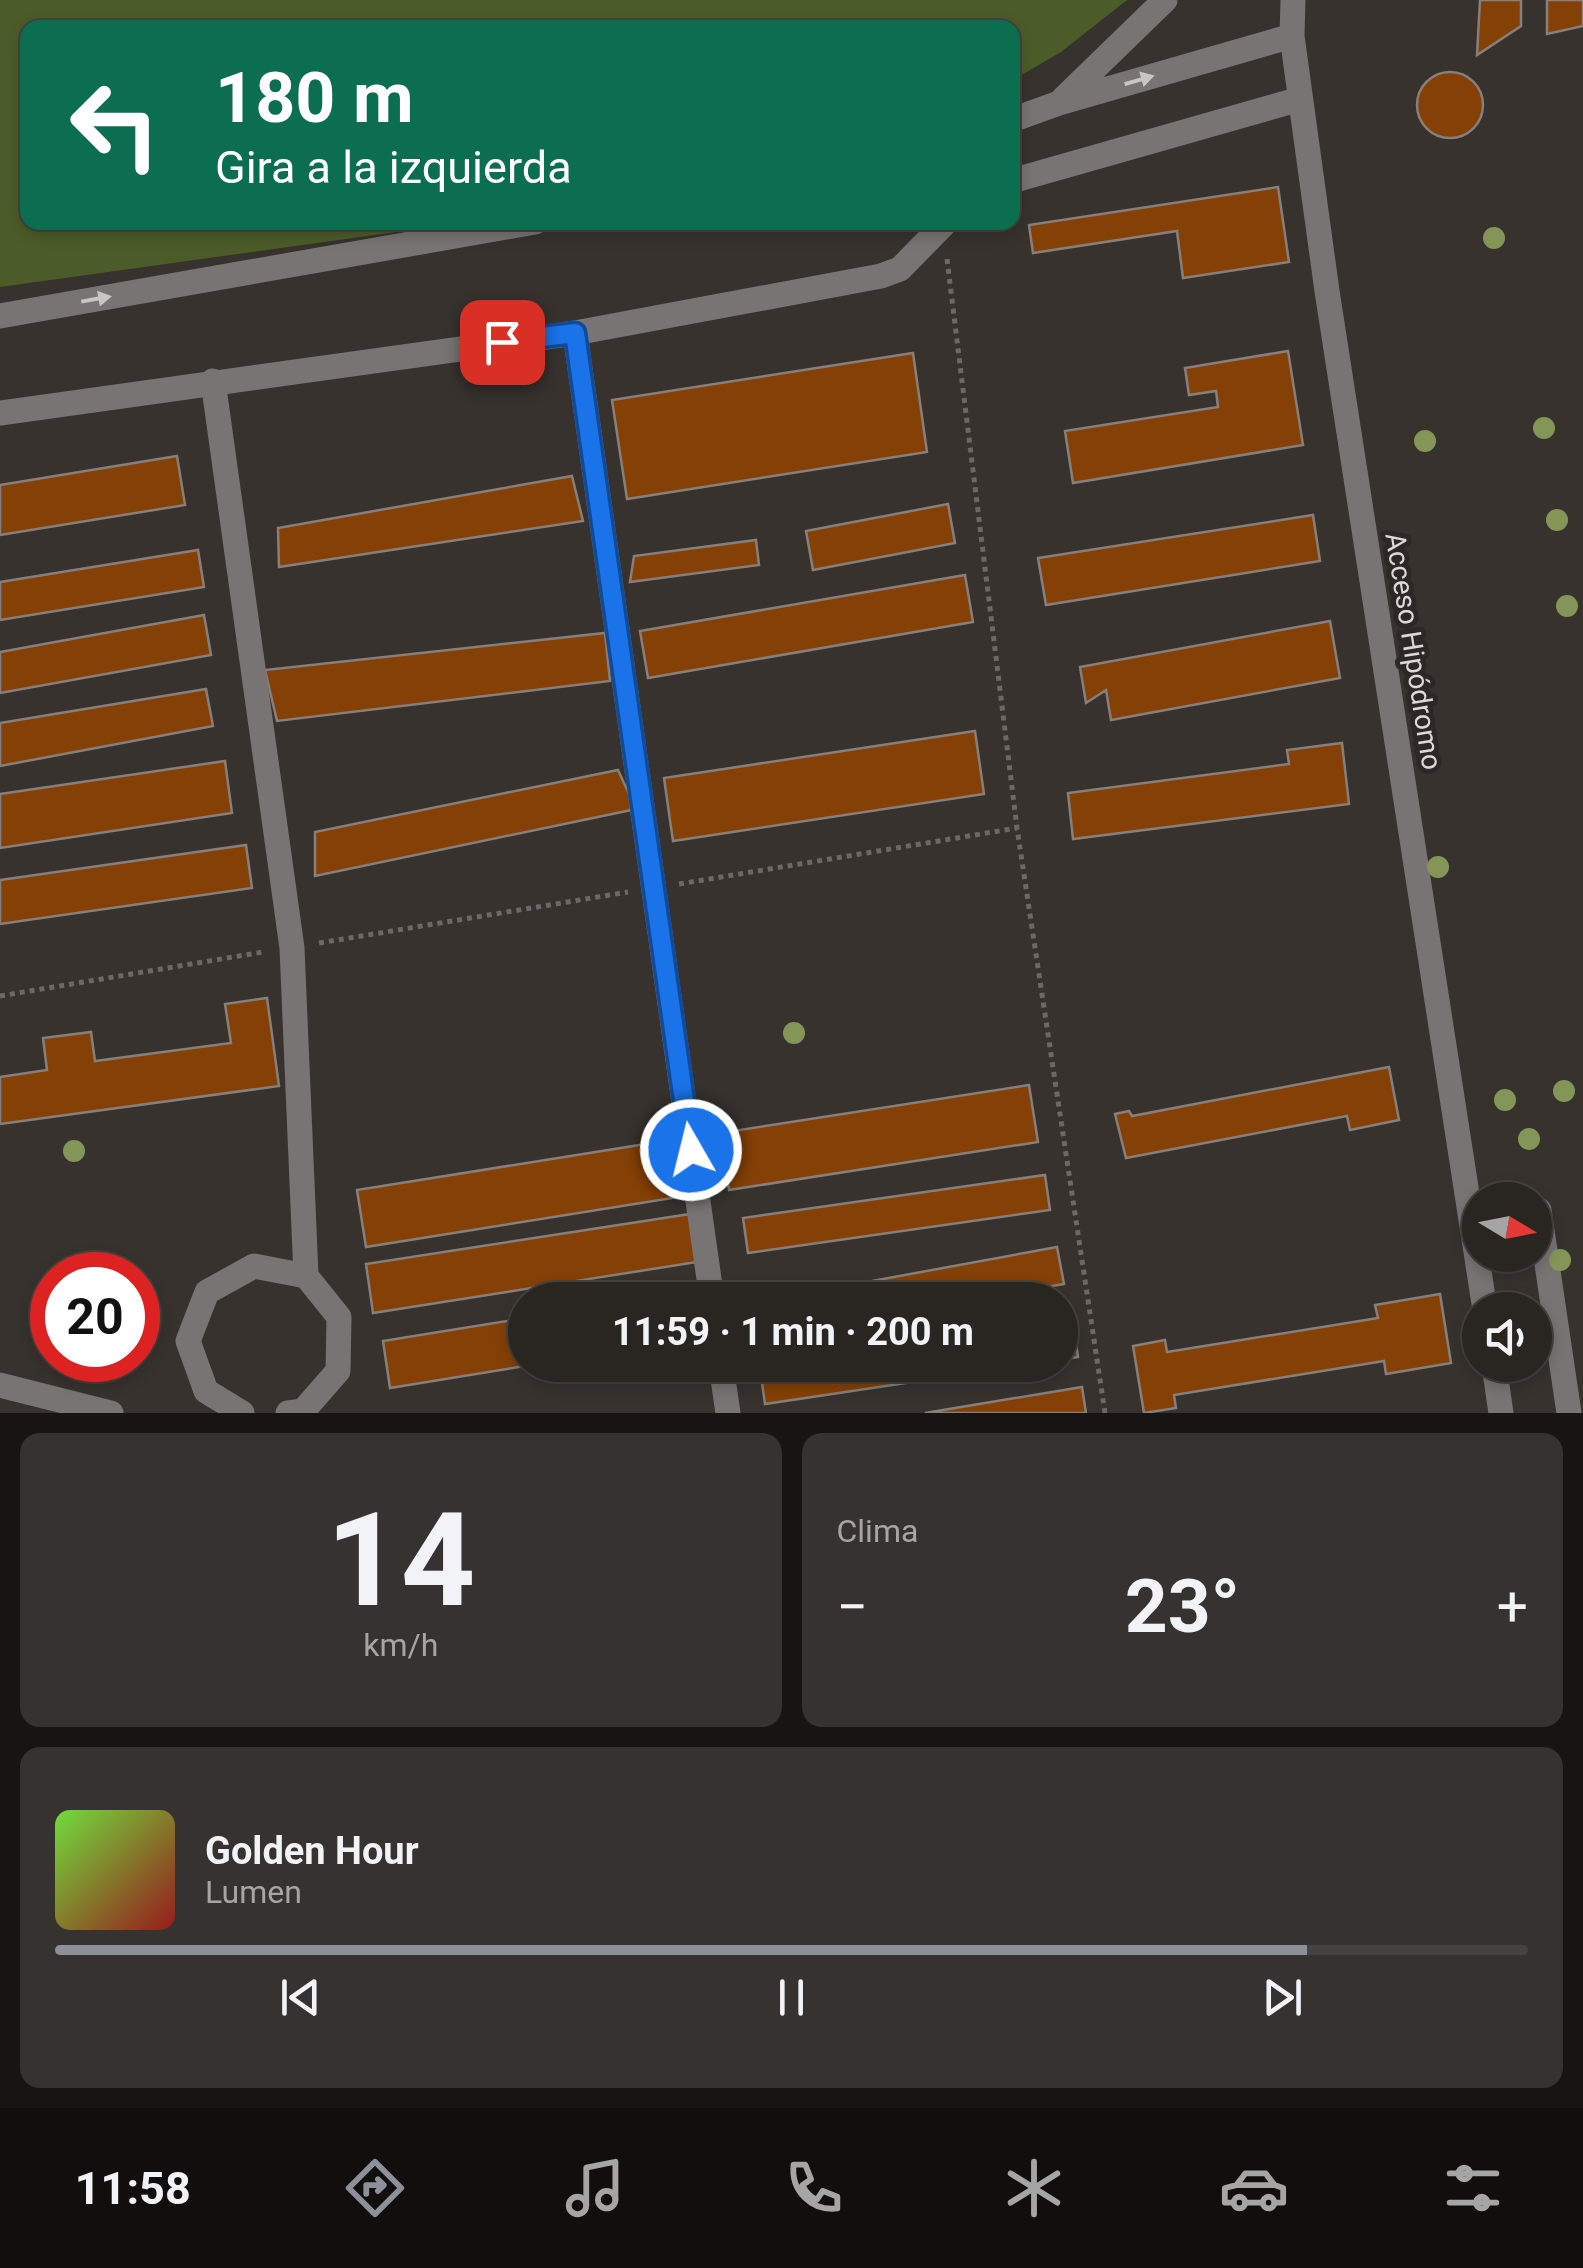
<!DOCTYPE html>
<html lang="es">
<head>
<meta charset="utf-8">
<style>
	body { margin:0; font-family:Roboto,sans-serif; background:#35322f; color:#f1f3f6; height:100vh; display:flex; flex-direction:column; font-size:38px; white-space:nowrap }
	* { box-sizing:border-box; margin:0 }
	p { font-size:32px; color:#a5a5a5 }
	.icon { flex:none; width:55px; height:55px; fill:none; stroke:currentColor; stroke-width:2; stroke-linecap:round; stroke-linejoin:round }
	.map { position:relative; height:1413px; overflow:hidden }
	.side { display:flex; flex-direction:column; gap:20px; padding:20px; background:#171513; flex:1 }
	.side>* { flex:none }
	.guide { position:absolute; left:20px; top:20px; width:1000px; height:210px; border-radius:20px; box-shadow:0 5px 15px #0003,0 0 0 2px #454340; background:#0b6e4f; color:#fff; overflow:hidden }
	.needle { width:65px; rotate:100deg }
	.buttons { position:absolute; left:1462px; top:1182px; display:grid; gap:20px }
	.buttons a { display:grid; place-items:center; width:90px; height:90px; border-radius:50%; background:#292622; box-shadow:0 5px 15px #0003,0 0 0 2px #454340; font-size:50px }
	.speed { position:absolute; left:30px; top:1252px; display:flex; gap:20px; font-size:50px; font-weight:700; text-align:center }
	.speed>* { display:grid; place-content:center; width:130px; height:130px; border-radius:50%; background:#292622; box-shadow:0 5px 15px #0003,0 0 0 2px #454340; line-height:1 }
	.speed .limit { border:15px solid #d22; background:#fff; color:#111 }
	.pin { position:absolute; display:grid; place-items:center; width:85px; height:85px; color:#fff; margin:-42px; border-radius:20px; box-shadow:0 5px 15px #0006 }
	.me { position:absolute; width:110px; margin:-55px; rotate:352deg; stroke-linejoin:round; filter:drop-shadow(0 0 8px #0008) }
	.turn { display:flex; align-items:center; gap:35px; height:210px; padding:0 30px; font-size:45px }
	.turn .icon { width:130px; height:130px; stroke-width:2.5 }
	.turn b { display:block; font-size:70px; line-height:85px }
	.big { font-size:75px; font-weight:700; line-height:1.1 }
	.side .tile { flex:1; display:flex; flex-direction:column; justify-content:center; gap:15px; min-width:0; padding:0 35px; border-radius:20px; background:#35322f }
	.side .dial { align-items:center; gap:0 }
	.dial b { font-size:130px; line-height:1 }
	.song { display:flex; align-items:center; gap:30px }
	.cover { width:120px; height:120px; border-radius:15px; background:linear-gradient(135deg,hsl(100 70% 55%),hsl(0 70% 35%)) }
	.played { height:10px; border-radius:5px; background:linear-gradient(90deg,#8c9099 85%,#454340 85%) }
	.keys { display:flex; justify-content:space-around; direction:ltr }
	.heat { display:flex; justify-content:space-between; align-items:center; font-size:55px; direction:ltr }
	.side .tiles { flex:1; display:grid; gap:20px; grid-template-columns:1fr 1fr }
	.tile:last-child { grid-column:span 2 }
	.trip { position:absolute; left:508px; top:1282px; width:570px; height:100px; border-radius:50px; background:#292622; box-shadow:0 5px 15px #0003,0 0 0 2px #454340; font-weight:700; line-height:100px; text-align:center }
	.dock { display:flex; height:160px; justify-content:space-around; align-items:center; background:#100f0e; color:#a5a5a5 }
	.dock .icon { width:70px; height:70px }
	.dock .on { color:#8c9099 }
	.dock b { font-size:45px; color:#f1f3f6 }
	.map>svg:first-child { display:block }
	.green { fill:#4b5c29 }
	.building { fill:#854005; stroke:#867f7c; stroke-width:2.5 }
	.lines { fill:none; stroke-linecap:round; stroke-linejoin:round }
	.path { stroke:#6d6865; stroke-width:5; stroke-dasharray:5 5; stroke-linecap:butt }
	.minor { stroke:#777473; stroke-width:25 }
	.tree { fill:#839658 }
	.oneway { fill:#c9c5c3 }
	.route-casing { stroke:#114b97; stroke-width:25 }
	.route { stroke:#1a73e8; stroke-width:18 }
	.labels { text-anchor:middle; stroke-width:10; stroke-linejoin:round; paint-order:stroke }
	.street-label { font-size:28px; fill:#ddd9d7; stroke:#2d2825 }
</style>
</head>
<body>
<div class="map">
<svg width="1583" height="1413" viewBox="0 0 1583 1413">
	<rect width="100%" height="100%" fill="#37322e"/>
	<!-- green -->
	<path class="green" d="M 0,0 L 1127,0 L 1061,52 L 1013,80 L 1012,28 L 28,28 L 28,222 L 461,223 L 0,287 Z"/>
	<!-- building -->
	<path class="building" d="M 1480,0 L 1521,0 L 1521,26 L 1477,55 Z
		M 1547,0 L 1583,0 L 1583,26 L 1547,34 Z
		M1417 105a33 33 0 1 1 66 0a33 33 0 1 1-66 0Z
		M 1278,187 L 1289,262 L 1183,278 L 1177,231 L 1033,253 L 1029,225 Z
		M 1288,351 L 1303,445 L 1073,483 L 1065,431 L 1218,407 L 1216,391 L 1189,395 L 1185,368 Z
		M 913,353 L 927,452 L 627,499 L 612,400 Z
		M 177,456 L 185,505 L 0,535 L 0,485 Z
		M 572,476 L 583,521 L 279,567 L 278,528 Z
		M 948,504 L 955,543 L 813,570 L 806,531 Z
		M 1313,515 L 1320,561 L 1046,605 L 1038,558 Z
		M 756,540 L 759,565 L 630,582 L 634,556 Z
		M 198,550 L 204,587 L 0,620 L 0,582 Z
		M 965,575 L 973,622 L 648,678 L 640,631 Z
		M 204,615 L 211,655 L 0,693 L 0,652 Z
		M 1330,621 L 1340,678 L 1111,720 L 1106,690 L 1086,703 L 1080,667 Z
		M 605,633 L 610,681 L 277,721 L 265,670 Z
		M 206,689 L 213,726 L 0,766 L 0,723 Z
		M 975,731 L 984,794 L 673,841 L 664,778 Z
		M 1342,743 L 1349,804 L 1073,839 L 1068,793 L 1289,764 L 1287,750 Z
		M 225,761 L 232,813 L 0,848 L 0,794 Z
		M 618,770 L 636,809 L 315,876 L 315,832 Z
		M 246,845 L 252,888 L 0,924 L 0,880 Z
		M 267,998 L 279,1086 L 0,1124 L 0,1077 L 47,1070 L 43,1038 L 91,1032 L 95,1061 L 231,1043 L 225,1004 Z
		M 1389,1067 L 1399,1120 L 1350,1130 L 1347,1116 L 1126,1158 L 1115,1114 L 1129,1111 L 1132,1116 Z
		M 1029,1085 L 1038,1142 L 729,1190 L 720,1133 Z
		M 677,1139 L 685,1196 L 366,1247 L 357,1190 Z
		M 1045,1175 L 1050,1210 L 748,1253 L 743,1218 Z
		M 690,1214 L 697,1262 L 373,1313 L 366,1264 Z
		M 1057,1247 L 1064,1284 L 972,1300 L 769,1300 Z
		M 699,1290 L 701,1300 L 635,1300 Z
		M 1440,1294 L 1451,1363 L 1386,1374 L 1384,1361 L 1174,1395 L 1176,1408 L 1144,1413 L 1133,1346 L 1165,1340 L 1167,1352 L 1378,1318 L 1375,1305 Z
		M 525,1318 L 525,1365 L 531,1365 L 390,1388 L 383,1341 Z
		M 1073,1322 L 1078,1357 L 1060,1360 L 1060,1324 Z
		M 784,1365 L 1027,1365 L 765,1404 L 760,1369 Z
		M 1082,1387 L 1086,1413 L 925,1413 Z"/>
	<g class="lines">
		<!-- path -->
		<path class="path" d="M 947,259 L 1017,828 L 1105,1413
			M 679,884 L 1017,828
			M 319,943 L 628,892
			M 0,996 L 263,952"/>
		<!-- minor -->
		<path class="minor" d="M 1293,0 L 1292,36 L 1327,291 L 1485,1310
			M 1063,99 L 1165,0
			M 1012,120 L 1059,103 L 1292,36
			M 1012,181 L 1300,99
			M 0,316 L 535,222
			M 575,333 L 712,1300
			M 213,381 L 292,948 L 306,1276 L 339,1317 L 338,1371 L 303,1411 L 288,1413
			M 0,413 L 575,333 L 881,276 L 900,269 L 946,222
			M 1535,1212 L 1539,1210 L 1569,1413
			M 721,1365 L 728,1413
			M 1494,1365 L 1501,1413
			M 0,1385 L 111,1413
			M 242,1413 L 206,1391 L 188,1341 L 207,1292 L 254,1266 L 306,1276"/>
	</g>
	<!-- trees -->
	<g class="tree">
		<circle cx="1494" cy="238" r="11"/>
		<circle cx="1544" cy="428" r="11"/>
		<circle cx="1425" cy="441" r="11"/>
		<circle cx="1557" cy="520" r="11"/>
		<circle cx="1567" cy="606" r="11"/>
		<circle cx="1438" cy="867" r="11"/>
		<circle cx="794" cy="1033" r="11"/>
		<circle cx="1564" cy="1091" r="11"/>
		<circle cx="1505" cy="1100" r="11"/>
		<circle cx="1529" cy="1139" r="11"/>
		<circle cx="74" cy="1151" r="11"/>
		<circle cx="1560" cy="1260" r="11"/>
	</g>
	<!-- one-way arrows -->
	<defs><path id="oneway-solid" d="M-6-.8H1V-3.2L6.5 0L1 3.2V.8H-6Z" transform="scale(2.5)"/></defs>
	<g class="oneway">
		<use href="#oneway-solid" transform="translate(1139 80) rotate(-16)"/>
		<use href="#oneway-solid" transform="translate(96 299) rotate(-10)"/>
	</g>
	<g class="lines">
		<defs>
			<path id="route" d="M 502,342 L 575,333 L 691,1150"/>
		</defs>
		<!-- route casing -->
		<use href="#route" class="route-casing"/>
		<!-- route -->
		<use href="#route" class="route"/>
	</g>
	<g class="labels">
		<!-- street labels -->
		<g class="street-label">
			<text transform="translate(1414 651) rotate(81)" y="10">Acceso Hipódromo</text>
		</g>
	</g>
</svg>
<div class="buttons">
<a><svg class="needle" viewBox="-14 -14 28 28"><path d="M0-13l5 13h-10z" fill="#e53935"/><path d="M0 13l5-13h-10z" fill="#a5a5a5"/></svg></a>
<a><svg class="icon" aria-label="sound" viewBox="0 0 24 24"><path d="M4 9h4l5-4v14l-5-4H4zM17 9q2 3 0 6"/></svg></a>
</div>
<div class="speed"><div class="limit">20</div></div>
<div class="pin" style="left:502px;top:342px;background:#d93025"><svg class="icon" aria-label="arrive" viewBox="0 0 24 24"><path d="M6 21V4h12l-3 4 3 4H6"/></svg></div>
<svg class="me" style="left:691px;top:1150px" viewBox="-20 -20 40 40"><circle r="17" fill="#1a73e8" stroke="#fff" stroke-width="3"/><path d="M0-11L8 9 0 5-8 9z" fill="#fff"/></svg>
<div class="trip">11:59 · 1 min · 200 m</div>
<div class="guide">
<div class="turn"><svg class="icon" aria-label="left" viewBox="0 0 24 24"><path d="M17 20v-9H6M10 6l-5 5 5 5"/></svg><div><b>180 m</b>Gira a la izquierda</div></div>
</div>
</div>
<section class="side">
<div class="tiles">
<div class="tile dial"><b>14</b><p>km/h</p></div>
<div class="tile"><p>Clima</p>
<div class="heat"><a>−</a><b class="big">23°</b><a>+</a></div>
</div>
<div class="tile">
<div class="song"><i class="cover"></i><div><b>Golden Hour</b><p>Lumen</p></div></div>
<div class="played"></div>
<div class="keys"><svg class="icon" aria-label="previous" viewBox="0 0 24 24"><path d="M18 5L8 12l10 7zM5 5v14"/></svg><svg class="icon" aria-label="pause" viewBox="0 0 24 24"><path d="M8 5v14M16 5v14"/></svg><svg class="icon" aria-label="next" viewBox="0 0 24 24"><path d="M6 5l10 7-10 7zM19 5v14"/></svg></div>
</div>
</div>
</section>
<nav class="dock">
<b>11:58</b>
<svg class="icon on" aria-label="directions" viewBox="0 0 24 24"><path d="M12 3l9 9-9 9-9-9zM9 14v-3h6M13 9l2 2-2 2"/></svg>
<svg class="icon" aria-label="music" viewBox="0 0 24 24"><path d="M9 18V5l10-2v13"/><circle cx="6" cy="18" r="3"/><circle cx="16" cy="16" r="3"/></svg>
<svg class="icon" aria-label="phone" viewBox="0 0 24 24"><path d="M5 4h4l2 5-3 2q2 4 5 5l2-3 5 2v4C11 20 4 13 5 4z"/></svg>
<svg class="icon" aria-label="climate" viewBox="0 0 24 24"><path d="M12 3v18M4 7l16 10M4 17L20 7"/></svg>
<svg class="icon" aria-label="car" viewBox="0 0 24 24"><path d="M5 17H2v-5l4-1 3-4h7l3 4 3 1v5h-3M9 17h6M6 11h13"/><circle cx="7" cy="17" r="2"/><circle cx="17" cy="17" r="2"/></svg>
<svg class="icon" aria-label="filters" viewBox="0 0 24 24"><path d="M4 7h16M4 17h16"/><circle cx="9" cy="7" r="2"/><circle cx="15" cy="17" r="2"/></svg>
</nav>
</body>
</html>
